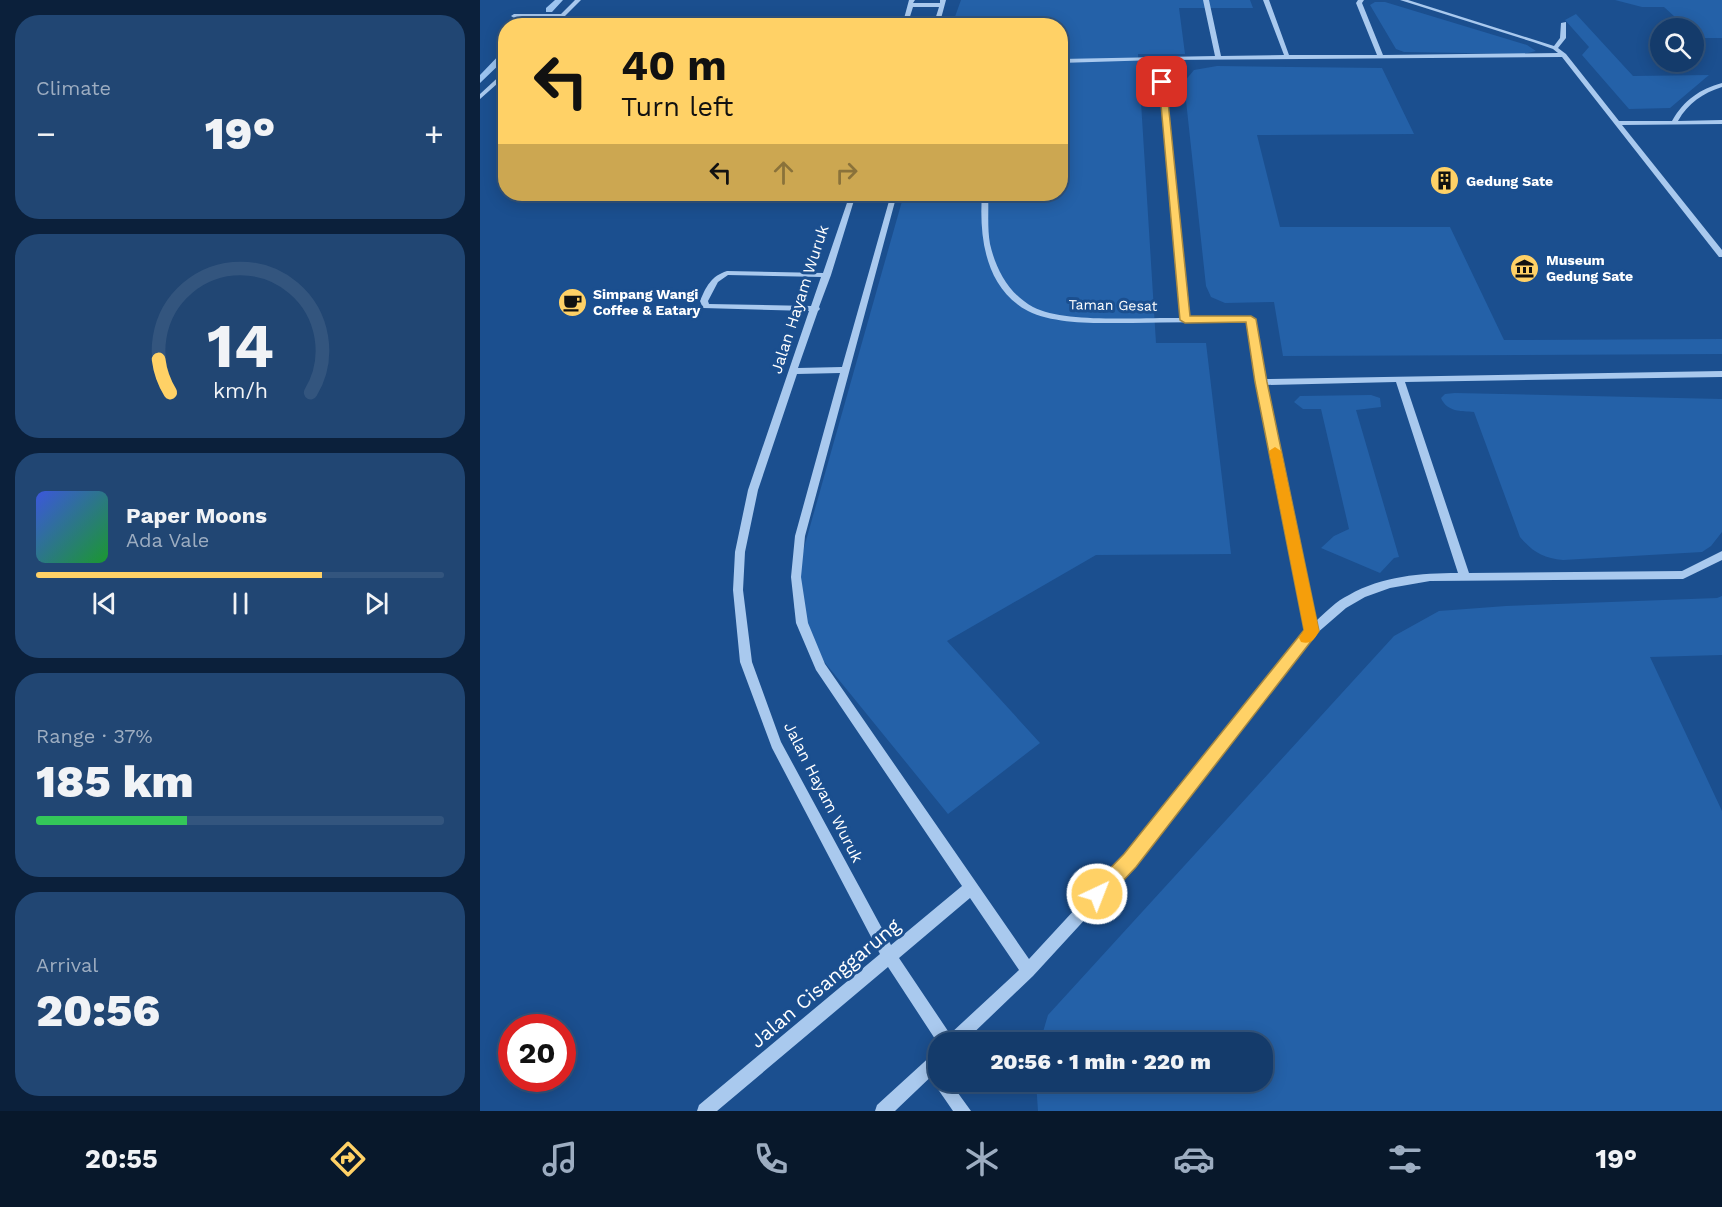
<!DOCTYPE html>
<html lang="en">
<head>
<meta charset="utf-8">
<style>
	body { margin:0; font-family:"Work Sans",sans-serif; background:#214673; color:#f1f3f6; height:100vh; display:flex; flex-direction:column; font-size:22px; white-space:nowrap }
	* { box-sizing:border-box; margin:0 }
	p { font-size:20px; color:#9dadc1 }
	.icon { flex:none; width:33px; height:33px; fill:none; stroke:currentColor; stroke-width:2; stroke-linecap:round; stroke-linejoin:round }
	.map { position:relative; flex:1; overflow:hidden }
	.side { display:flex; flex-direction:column; gap:15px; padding:15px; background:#0b203b; width:480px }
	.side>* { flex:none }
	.hud { position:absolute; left:18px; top:18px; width:570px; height:183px; border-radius:24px; box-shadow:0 3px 15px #0003,0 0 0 2px #33557e; background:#ffd166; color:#111; overflow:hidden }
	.controls { position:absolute; left:1170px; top:18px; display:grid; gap:12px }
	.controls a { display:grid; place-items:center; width:54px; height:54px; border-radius:50%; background:#143b6b; box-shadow:0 3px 15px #0003,0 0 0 2px #33557e; font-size:30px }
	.speed { position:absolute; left:18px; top:1014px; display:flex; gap:12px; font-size:30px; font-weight:700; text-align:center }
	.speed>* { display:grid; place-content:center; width:78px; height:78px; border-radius:50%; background:#143b6b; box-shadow:0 3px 15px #0003,0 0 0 2px #33557e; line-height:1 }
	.speed .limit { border:9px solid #d22; background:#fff; color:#111 }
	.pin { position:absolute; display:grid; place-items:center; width:51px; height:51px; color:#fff; margin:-26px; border-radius:12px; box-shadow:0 3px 9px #0006 }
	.me { position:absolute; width:66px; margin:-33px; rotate:43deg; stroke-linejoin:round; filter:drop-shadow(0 0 4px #0008) }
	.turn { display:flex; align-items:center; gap:21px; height:126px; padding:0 24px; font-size:27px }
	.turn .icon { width:78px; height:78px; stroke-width:2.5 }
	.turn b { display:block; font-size:42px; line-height:51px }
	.lanes { display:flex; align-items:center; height:57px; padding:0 24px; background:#0003; justify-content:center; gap:30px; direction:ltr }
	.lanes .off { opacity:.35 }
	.big { font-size:45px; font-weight:800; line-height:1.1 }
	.side .card { flex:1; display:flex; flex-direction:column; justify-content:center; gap:9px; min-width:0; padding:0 21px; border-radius:24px; background:#214673 }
	.side .dial { align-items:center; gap:0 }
	.dial svg { height:156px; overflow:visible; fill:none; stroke:#33557e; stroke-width:7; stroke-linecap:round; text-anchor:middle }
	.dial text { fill:#f1f3f6; stroke:none }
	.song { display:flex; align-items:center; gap:18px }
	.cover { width:72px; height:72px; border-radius:9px; background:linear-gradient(135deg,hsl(230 70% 55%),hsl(130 70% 35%)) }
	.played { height:6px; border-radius:3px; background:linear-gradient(90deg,#ffd166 70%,#33557e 70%) }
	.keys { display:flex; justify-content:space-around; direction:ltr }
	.heat { display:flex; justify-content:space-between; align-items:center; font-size:33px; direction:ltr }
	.charge { height:9px; border-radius:4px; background:linear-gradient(90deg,#34c759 37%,#33557e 0) }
	.trip { position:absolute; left:448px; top:1032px; width:345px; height:60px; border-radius:24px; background:#143b6b; box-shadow:0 3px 15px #0003,0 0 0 2px #33557e; font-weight:800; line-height:60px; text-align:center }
	.tabs { display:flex; height:96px; justify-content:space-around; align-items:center; background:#08182b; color:#9dadc1 }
	.tabs .icon { width:42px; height:42px }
	.tabs .current { color:#ffd166 }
	.tabs b { font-size:27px; color:#f1f3f6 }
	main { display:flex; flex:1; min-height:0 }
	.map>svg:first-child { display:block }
	.green { fill:#2461a8 }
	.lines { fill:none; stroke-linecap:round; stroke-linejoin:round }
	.stream { fill:#9cc4f0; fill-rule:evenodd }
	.minor { fill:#a9c9ee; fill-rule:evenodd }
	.route { fill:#ffd166; stroke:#a68842; stroke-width:1.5 }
	.slow { fill:#f59e0b }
	.labels { text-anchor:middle; stroke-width:6; stroke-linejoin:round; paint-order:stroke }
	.far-poi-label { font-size:14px; font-weight:bold; fill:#fff; stroke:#1b4f8f; text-anchor:start }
	.far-street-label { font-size:14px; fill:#fff; stroke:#1b4f8f }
	.street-label { font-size:16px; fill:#fff; stroke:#1b4f8f }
	.near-street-label { font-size:20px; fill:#fff; stroke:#1b4f8f }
</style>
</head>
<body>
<main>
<section class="side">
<div class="card"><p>Climate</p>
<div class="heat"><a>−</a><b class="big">19°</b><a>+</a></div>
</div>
<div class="card dial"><svg viewBox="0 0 100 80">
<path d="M14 69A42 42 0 1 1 86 69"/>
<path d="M14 69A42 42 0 0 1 8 52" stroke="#ffd166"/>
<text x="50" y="56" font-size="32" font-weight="700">14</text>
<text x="50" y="72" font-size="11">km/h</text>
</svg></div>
<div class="card">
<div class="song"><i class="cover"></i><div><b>Paper Moons</b><p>Ada Vale</p></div></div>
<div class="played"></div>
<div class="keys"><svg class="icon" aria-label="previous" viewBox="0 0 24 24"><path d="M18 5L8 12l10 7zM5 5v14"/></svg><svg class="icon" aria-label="pause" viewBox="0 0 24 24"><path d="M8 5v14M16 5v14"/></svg><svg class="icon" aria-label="next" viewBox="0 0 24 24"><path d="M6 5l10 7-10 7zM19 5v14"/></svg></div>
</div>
<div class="card"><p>Range · 37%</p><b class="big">185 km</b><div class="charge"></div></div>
<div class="card"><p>Arrival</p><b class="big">20:56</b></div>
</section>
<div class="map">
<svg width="1242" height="1111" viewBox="0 0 1242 1111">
	<rect width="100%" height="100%" fill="#1b4f8f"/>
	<!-- green -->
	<path class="green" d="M 481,0 L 770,0 L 773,8 L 699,8 L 705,54 L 658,54 L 676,343 L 726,343 L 751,554 L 616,555 L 467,641 L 560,743 L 468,814 L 333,648 L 314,607 L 316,576 L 424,194 L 580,194 L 580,26 L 472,25 Z
		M 1135,0 L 1242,0 L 1242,38 L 1218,38 L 1214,34 L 1214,28 L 1207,28 L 1184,7 L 1162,7 Z
		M 895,2 L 905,2 L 1047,45 L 1056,51 L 1044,54 L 924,52 L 916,49 L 890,5 Z
		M 1096,14 L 1153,76 L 1229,75 L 1190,108 L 1149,109 L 1102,55 L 1109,47 L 1085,20 Z
		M 737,66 L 902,68 L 934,134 L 777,135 L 800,227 L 970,227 L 1024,340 L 1242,339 L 1242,354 L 803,356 L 794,302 L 745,303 L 731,297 L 726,286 L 704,82 L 714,70 Z
		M 975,393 L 1242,399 L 1242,532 L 1231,546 L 1222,552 L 1083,560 C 1063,558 1053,552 1040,537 L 994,412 C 981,411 967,412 961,398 L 965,394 Z
		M 891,395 L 900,398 L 901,407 L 876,410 L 919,557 L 914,558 L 900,573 L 841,548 L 854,536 L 869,529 L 841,409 L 823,409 L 814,402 L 820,396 Z
		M 1242,596 L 1242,655 L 1170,657 L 1242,811 L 1242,1111 L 558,1111 L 556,1082 L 783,1082 L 783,1042 L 560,1042 L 568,1015 L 914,636 L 959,611 L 1026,606 L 1237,598 Z"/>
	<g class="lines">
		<!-- stream -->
		<path class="stream" d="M 75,0 L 83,0 L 72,12 L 66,12 L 66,8 Z
			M 23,51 L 26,51 L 26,58 L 0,83 L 0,75 Z"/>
		<!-- minor -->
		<path class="minor" d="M 95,0 L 101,0 L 75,26 L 70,26 L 77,18 L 34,18 L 31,16 L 34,14 L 81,14 Z
			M 429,0 L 435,0 L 433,3 L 460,3 L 460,0 L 466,0 L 459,26 L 453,26 L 459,7 L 433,7 L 427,26 L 422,26 Z
			M 723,0 L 729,0 L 741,56 L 804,55 L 783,0 L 789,0 L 809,55 L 897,55 L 876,3 L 878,0 L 884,0 L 882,3 L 903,55 L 1078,53 L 1073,49 L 1053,42 L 920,0 L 928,0 L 1074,46 L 1080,38 L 1081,23 L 1086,22 L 1086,38 L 1078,48 L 1086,54 L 1139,121 L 1192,121 C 1204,100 1220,89 1242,83 L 1242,87 C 1223,93 1208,103 1198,121 L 1242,120 L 1242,124 L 1142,125 L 1242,250 L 1242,257 L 1239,257 L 1082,57 L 683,60 L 709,317 L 774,317 L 785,379 L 1242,371 L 1242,377 L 925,382 L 989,573 L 1202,571 L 1242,551 L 1242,560 L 1203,579 L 950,581 L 910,588 L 885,597 L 866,608 L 836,634 L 655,865 L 553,976 L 484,1042 L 459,1042 L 459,1045 L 408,967 L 237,1111 L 217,1111 L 219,1105 L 400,954 L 292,748 L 260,662 L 253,590 L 255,552 L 268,490 L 329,311 L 223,308 L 220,301 C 226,287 231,276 247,271 L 343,273 L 370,194 L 376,194 L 351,275 L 339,307 L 340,309 L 338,311 L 318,368 L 362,367 L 411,194 L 417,194 L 325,536 L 321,577 L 328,623 L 345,664 L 549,959 L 645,855 L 826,630 L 777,382 L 767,322 C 729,322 691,322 652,323 C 621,323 576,325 548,311 C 505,288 499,237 502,194 L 508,194 C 509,210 507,227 510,244 C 516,270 529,294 553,307 C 586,324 663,317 701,318 L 677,60 L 580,63 L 580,59 L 735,56 ZM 248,275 L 341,277 L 331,306 L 229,304 L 228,301 L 238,282 ZM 360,373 L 315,536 L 311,577 L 316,623 L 336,670 L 482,886 L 411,945 L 301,742 L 272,662 L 263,590 L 265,552 L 278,490 L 317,374 ZM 916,382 L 978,573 C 941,573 902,576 869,595 C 856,601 846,612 836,621 L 786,385 ZM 490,898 L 539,970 L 470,1034 L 419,958 Z
			M 26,70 L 26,76 L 0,99 L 0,94 Z
			M 459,1050 L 459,1069 L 415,1111 L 395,1111 L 397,1105 L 454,1053 Z
			M 459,1075 L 459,1082 L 470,1082 L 491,1111 L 473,1111 L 453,1082 L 455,1076 Z"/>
	</g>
	<!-- route -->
	<path class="route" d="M 682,80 L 686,82 L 710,316 L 771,316 L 776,319 L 787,382 L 839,631 L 656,867 L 624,901 L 617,903 L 611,901 L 608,894 L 611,888 L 644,854 L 824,630 L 775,382 L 766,322 L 705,323 L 700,320 L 679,82 Z"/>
	<!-- slow -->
	<path class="slow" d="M 795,447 L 801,451 L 839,631 C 835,639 831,645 821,642 L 819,638 L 824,630 L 789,451 Z"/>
	<!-- icons -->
	<defs>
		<symbol id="building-disc" viewBox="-11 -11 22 22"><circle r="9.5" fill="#ffd166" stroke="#1b4f8f"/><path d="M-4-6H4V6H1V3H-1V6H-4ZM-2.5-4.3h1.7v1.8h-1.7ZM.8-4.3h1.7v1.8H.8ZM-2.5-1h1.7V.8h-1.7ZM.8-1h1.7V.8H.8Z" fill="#111"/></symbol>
		<symbol id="museum-disc" viewBox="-11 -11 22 22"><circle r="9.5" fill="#ffd166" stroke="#1b4f8f"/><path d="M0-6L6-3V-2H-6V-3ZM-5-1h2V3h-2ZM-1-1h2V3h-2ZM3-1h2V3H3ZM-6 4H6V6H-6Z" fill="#111"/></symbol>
		<symbol id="cafe-disc" viewBox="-11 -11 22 22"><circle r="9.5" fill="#ffd166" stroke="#1b4f8f"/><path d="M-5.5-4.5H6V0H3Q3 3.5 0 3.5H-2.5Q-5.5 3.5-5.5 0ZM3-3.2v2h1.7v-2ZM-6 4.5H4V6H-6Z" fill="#111"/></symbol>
	</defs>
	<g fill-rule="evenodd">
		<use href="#building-disc" x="948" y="164" width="33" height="33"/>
		<use href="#museum-disc" x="1028" y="252" width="33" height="33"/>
		<use href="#cafe-disc" x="76" y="286" width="33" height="33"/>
	</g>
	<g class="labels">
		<!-- far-poi labels -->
		<g class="far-poi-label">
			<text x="986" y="186">Gedung Sate</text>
			<text x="1066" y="265">Museum<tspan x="1066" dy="16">Gedung Sate</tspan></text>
			<text x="113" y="299">Simpang Wangi<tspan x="113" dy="16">Coffee &amp; Eatary</tspan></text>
		</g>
		<!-- far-street labels -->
		<g class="far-street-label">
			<text transform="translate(633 305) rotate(1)" y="5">Taman Gesat</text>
		</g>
		<!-- street labels -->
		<g class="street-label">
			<text transform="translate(319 299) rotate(-72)" y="6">Jalan Hayam Wuruk</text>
			<text transform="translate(344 792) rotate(63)" y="6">Jalan Hayam Wuruk</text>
		</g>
		<!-- near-street labels -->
		<g class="near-street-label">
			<text transform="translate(345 983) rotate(-40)" y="7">Jalan Cisanggarung</text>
		</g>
	</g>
</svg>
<div class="controls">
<a><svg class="icon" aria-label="search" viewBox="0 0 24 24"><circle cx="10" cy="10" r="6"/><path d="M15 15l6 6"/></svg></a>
</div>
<div class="speed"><div class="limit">20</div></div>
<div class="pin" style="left:682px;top:82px;background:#d93025"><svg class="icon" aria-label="arrive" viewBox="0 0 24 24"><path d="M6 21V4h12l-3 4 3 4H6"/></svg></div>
<svg class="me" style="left:617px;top:894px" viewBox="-20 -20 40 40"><circle r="17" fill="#ffd166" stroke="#fff" stroke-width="3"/><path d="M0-11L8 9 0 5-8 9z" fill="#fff"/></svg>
<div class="trip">20:56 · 1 min · 220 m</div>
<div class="hud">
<div class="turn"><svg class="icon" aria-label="left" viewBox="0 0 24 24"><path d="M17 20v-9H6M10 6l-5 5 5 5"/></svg><div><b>40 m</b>Turn left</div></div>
<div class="lanes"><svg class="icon" aria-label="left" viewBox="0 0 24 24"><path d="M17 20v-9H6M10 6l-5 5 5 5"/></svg><svg class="icon off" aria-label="ahead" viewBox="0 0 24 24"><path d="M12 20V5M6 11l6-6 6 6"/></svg><svg class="icon off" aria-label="right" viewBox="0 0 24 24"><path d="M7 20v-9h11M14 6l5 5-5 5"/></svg></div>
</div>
</div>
</main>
<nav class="tabs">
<b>20:55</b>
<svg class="icon current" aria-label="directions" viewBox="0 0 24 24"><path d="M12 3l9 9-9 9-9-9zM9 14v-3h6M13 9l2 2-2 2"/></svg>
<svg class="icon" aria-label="music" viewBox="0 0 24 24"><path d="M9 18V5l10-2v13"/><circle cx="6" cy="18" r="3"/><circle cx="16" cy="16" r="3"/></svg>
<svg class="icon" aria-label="phone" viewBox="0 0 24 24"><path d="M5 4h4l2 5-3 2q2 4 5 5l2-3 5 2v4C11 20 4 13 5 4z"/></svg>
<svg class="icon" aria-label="climate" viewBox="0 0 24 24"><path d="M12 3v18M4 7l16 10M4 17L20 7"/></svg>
<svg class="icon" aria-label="car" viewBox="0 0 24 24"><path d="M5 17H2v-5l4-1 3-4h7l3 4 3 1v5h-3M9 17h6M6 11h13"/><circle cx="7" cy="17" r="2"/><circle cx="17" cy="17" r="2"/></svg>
<svg class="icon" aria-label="filters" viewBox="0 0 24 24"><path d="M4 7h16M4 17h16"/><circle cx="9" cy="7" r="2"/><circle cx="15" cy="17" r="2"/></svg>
<b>19°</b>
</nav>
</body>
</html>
